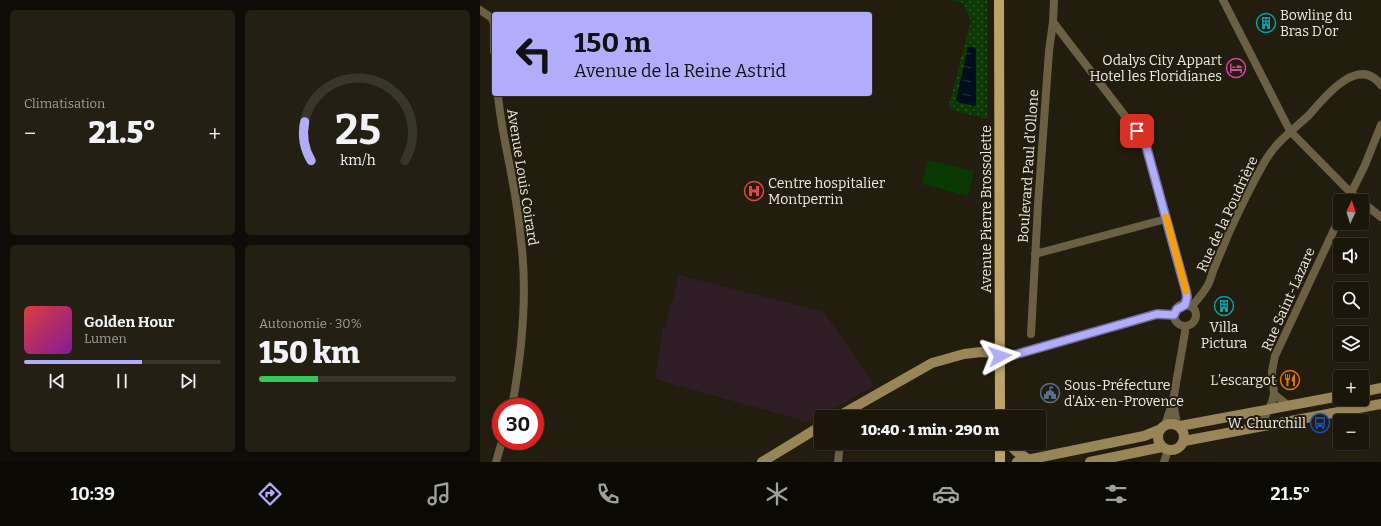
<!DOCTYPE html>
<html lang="fr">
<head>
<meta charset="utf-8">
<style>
	body { margin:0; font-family:Bitter,serif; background:#231f13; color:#f1f3f6; height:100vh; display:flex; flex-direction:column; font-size:15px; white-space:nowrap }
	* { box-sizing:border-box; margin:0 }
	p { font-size:13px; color:#9f9f9c }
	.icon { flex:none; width:22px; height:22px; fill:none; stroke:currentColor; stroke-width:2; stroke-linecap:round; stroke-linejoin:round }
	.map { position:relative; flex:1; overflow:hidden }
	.panel { display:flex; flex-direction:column; gap:10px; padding:10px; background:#0e0c06; width:480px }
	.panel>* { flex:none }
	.hud { position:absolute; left:12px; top:12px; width:380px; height:84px; border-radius:4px; box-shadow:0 1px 3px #0004,0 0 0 1px #38352b; background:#b1adfa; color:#111; overflow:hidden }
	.needle { width:26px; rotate:4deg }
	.controls { position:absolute; left:853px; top:194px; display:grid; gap:8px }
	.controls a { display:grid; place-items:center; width:36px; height:36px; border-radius:4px; background:#1a160a; box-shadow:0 1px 3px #0004,0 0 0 1px #38352b; font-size:20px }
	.speed { position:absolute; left:12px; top:398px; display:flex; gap:8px; font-size:20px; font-weight:700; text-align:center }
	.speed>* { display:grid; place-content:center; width:52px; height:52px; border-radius:50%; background:#1a160a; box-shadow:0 1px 3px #0004,0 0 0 1px #38352b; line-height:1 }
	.speed .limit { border:6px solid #d22; background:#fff; color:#111 }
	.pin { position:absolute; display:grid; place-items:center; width:34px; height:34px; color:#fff; margin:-17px; border-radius:8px; box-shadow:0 2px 6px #0006 }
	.me { position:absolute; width:44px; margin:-22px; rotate:85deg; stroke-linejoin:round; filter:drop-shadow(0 0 3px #0008) }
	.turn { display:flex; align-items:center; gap:14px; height:84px; padding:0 16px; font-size:18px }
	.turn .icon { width:52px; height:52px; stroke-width:2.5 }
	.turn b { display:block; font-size:28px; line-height:34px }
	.big { font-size:30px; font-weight:800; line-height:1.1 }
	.panel .card { flex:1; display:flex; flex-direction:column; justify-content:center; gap:6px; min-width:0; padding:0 14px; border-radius:6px; background:#231f13 }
	.panel .dial { align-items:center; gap:0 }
	.dial svg { height:104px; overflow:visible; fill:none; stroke:#38352b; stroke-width:7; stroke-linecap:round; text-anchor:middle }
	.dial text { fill:#f1f3f6; stroke:none }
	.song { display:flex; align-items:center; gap:12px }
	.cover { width:48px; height:48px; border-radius:6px; background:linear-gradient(135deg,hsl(0 70% 55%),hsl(290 70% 35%)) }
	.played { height:4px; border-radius:2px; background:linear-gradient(90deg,#b1adfa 60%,#38352b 60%) }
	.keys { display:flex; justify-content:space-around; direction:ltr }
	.heat { display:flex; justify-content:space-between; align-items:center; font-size:22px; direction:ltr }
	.charge { height:6px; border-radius:3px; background:linear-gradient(90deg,#34c759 30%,#38352b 0) }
	.panel .tiles { flex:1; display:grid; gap:10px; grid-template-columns:repeat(2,1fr) }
	.trip { position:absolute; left:334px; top:410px; width:232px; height:40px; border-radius:4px; background:#1a160a; box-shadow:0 1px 3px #0004,0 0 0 1px #38352b; font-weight:800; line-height:40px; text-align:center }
	.tab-bar { display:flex; height:64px; justify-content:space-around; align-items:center; background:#0a0904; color:#9f9f9c }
	.tab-bar .icon { width:28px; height:28px }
	.tab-bar .on { color:#b1adfa }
	.tab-bar b { font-size:18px; color:#f1f3f6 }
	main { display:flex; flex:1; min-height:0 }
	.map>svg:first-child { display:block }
	.education { fill:#301e26 }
	.park { fill:url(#park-dots) }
	.pitch { fill:#0a3903 }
	.water { fill:url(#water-ripples) }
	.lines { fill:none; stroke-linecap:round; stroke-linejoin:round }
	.street { stroke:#6b6044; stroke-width:8 }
	.secondary { stroke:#988659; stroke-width:10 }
	.primary { stroke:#bba369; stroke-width:10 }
	.route-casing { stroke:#7370a2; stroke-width:10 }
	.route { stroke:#b1adfa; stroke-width:7 }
	.slow { stroke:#f59e0b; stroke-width:7 }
	.labels { text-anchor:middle; stroke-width:4; stroke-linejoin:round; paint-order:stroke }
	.poi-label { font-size:14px; fill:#eeeae0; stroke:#221d0e; text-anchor:start }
	.street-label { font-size:14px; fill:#eeeae0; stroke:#221d0e }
</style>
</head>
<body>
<main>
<section class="panel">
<div class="tiles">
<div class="card"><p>Climatisation</p>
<div class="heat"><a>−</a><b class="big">21.5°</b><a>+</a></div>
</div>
<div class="card dial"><svg viewBox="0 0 100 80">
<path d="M14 69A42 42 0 1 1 86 69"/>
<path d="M14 69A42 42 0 0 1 9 39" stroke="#b1adfa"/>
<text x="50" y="56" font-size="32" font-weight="700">25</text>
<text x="50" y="72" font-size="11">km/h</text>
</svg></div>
<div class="card">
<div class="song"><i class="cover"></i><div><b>Golden Hour</b><p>Lumen</p></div></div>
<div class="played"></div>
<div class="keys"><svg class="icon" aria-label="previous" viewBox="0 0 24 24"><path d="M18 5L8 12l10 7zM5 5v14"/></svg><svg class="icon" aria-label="pause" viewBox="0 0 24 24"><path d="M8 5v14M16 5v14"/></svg><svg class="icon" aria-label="next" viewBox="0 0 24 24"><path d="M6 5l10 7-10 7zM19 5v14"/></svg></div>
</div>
<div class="card"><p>Autonomie · 30%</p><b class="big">150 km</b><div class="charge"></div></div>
</div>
</section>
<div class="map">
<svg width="901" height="462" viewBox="0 0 901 462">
	<defs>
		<pattern id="park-dots" width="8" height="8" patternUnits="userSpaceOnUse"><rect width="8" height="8" fill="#0a3903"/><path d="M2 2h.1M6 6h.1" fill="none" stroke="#2e5627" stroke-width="1.8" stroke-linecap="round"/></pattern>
		<pattern id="water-ripples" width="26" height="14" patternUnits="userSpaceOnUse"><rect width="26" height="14" fill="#000e1c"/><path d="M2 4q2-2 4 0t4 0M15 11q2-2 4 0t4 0" fill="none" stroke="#26313d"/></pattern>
	</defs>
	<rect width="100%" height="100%" fill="#221d0e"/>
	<!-- education -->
	<path class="education" d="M 199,275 L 344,312 L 392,381 L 393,387 L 328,422 L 175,379 L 183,328 L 185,328 Z"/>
	<!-- park -->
	<path class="park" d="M 470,0 L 508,0 L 508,119 L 471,110 L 469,105 L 491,20 L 483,3 Z"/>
	<!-- pitch -->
	<path class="pitch" d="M 448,160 L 494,171 L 488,196 L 442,184 Z"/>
	<!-- water -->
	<path class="water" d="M 488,47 L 494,47 L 496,49 L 496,105 L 494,106 L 477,102 L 476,100 Z"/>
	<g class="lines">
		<!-- street -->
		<path class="street" d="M 743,0 L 810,131 L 871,193 L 881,201
			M 0,10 L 12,18 L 14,24 L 14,52
			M 573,22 L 665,142 L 706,291 L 707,297 L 705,305
			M 18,94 C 20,122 27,150 32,178 C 36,198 39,220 41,241 C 48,296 42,352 32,407
			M 867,201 L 885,165 L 901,125
			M 882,202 L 901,217
			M 555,254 L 686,219
			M694 315a11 11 0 1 1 22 0a11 11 0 1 1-22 0Z
			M 711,307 C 716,301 722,295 726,288 C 730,283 731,277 733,271 C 738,259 743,247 748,235 C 759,210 772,184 785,161 C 796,142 813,130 829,115 C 844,98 878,54 901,85
			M 551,334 L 558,205 L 569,51 L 573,22 L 574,0
			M 520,356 L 527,357 L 677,314 L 687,314 L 694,315
			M 794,394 L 809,406
			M 693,402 L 697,424
			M 685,425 L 693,401 L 705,332 L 705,326
			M 780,427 L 792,402 L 794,394 L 792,371 L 795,356 L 860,217
			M 16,462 L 22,441
			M 358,462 L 360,443
			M 684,462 L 688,450"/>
		<!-- secondary -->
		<path class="secondary" d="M 882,392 L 901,388
			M 357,417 L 452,363 L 484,354 L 501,352 L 512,353 L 520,356
			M678 437a13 13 0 1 1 26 0a13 13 0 1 1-26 0Z
			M 700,426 L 860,396
			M 704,441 L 901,404
			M 528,443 L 537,452 L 548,459
			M 282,462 L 341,426
			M 537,462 L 664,436 L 679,430
			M 610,462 L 682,447"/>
		<!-- primary -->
		<path class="primary" d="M 519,0 L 520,417
			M 520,443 L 520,462"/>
	</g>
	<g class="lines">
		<defs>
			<path id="route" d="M 520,356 L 527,357 L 677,314 L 694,315 L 697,309 L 705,305 L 707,297 L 706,291 L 665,142 L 657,131"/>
		</defs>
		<!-- route casing -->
		<use href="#route" class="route-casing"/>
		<!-- route -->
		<use href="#route" class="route"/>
		<!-- slow -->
		<path class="slow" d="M 686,217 L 706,291"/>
	</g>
	<!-- icons -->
	<defs>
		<symbol id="building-ring" viewBox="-11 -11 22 22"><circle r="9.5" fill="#221d0e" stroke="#0f9aa8" stroke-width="1.5"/><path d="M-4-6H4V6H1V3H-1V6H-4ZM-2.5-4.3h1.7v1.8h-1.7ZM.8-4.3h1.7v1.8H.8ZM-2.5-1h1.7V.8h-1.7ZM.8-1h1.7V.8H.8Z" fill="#0f9aa8"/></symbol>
		<symbol id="hotel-ring" viewBox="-11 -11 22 22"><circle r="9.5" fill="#221d0e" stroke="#d1479c" stroke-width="1.5"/><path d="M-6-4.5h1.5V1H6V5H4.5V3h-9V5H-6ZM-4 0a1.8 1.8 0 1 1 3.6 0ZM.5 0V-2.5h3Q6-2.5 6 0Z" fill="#d1479c"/></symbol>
		<symbol id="hospital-ring" viewBox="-11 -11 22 22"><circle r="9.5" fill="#221d0e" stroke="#e0444e" stroke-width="1.5"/><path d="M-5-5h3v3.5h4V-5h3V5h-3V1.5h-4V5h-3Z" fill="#e0444e"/></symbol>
		<symbol id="restaurant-ring" viewBox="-11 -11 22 22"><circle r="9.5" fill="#221d0e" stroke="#e8710a" stroke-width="1.5"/><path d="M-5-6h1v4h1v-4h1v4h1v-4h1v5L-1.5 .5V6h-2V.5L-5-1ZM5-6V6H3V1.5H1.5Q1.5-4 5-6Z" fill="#e8710a"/></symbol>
		<symbol id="civic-ring" viewBox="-11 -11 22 22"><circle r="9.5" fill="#221d0e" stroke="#5c6f8a" stroke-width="1.5"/><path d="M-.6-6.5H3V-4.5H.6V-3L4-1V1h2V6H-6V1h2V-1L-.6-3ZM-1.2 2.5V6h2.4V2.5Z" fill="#5c6f8a"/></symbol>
		<symbol id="bus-ring" viewBox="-11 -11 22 22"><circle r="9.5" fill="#221d0e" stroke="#1a4fb4" stroke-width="1.5"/><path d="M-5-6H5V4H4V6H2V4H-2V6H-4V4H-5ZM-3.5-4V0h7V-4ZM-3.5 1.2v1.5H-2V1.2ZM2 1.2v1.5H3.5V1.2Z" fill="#1a4fb4"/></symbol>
	</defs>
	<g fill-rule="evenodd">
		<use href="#building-ring" x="775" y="12" width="22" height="22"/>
		<use href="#hotel-ring" x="745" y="57" width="22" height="22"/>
		<use href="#hospital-ring" x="263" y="180" width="22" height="22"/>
		<use href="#building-ring" x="733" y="295" width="22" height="22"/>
		<use href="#restaurant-ring" x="799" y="369" width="22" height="22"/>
		<use href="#civic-ring" x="559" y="382" width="22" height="22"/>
		<use href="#bus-ring" x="829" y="412" width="22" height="22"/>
	</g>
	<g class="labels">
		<!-- poi labels -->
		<g class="poi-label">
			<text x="800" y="20">Bowling du<tspan x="800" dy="16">Bras D'or</tspan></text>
			<text x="742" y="65" text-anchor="end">Odalys City Appart<tspan x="742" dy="16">Hotel les Floridianes</tspan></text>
			<text x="288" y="188">Centre hospitalier<tspan x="288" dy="16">Montperrin</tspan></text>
			<text x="744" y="332" text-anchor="middle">Villa<tspan x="744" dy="16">Pictura</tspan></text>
			<text x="796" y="385" text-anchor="end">L’escargot</text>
			<text x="584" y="390">Sous-Préfecture<tspan x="584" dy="16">d'Aix-en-Provence</tspan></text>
			<text x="826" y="428" text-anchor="end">W. Churchill</text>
		</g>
		<!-- street labels -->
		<g class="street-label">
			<text transform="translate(548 166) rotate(-86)" y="5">Boulevard Paul d'Ollone</text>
			<text transform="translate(43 177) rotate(81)" y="5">Avenue Louis Coirard</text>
			<text transform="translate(506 209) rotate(-90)" y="5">Avenue Pierre Brossolette</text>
			<text transform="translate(747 214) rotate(-65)" y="5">Rue de la Poudrière</text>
			<text transform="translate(808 299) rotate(-66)" y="5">Rue Saint-Lazare</text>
		</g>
	</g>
</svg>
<div class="controls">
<a><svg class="needle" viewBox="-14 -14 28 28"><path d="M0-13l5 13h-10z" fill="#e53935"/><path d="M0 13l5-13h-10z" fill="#9f9f9c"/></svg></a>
<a><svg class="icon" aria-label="sound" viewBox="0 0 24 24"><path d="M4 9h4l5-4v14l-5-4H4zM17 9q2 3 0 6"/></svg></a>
<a><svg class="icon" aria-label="search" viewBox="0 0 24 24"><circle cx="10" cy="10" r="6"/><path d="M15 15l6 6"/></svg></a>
<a><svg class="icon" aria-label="layers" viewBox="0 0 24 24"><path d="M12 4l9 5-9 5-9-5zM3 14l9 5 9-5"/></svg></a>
<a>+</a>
<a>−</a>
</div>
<div class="speed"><div class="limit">30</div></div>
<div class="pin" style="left:657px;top:131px;background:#d93025"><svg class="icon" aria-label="arrive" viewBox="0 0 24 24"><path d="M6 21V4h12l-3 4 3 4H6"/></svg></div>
<svg class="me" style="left:520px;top:356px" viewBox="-20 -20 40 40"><path d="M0-17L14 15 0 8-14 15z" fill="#b1adfa" stroke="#fff" stroke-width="4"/></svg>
<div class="trip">10:40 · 1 min · 290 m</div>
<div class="hud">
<div class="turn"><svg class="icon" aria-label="left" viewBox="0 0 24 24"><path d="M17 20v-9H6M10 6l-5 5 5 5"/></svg><div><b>150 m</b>Avenue de la Reine Astrid</div></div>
</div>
</div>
</main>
<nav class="tab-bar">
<b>10:39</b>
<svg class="icon on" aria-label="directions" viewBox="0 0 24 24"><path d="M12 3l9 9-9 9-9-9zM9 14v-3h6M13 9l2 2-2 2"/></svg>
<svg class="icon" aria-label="music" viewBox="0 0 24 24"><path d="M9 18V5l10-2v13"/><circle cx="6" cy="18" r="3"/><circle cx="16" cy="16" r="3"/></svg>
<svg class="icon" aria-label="phone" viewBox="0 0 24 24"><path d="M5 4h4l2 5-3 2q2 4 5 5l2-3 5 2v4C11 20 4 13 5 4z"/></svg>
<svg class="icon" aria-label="climate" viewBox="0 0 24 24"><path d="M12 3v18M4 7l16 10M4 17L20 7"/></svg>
<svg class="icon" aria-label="car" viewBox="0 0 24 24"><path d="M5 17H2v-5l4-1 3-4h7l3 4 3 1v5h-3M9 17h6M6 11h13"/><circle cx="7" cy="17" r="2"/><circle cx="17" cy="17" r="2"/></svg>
<svg class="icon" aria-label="filters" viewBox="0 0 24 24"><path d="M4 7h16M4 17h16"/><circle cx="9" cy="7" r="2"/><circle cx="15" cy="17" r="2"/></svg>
<b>21.5°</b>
</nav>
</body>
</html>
